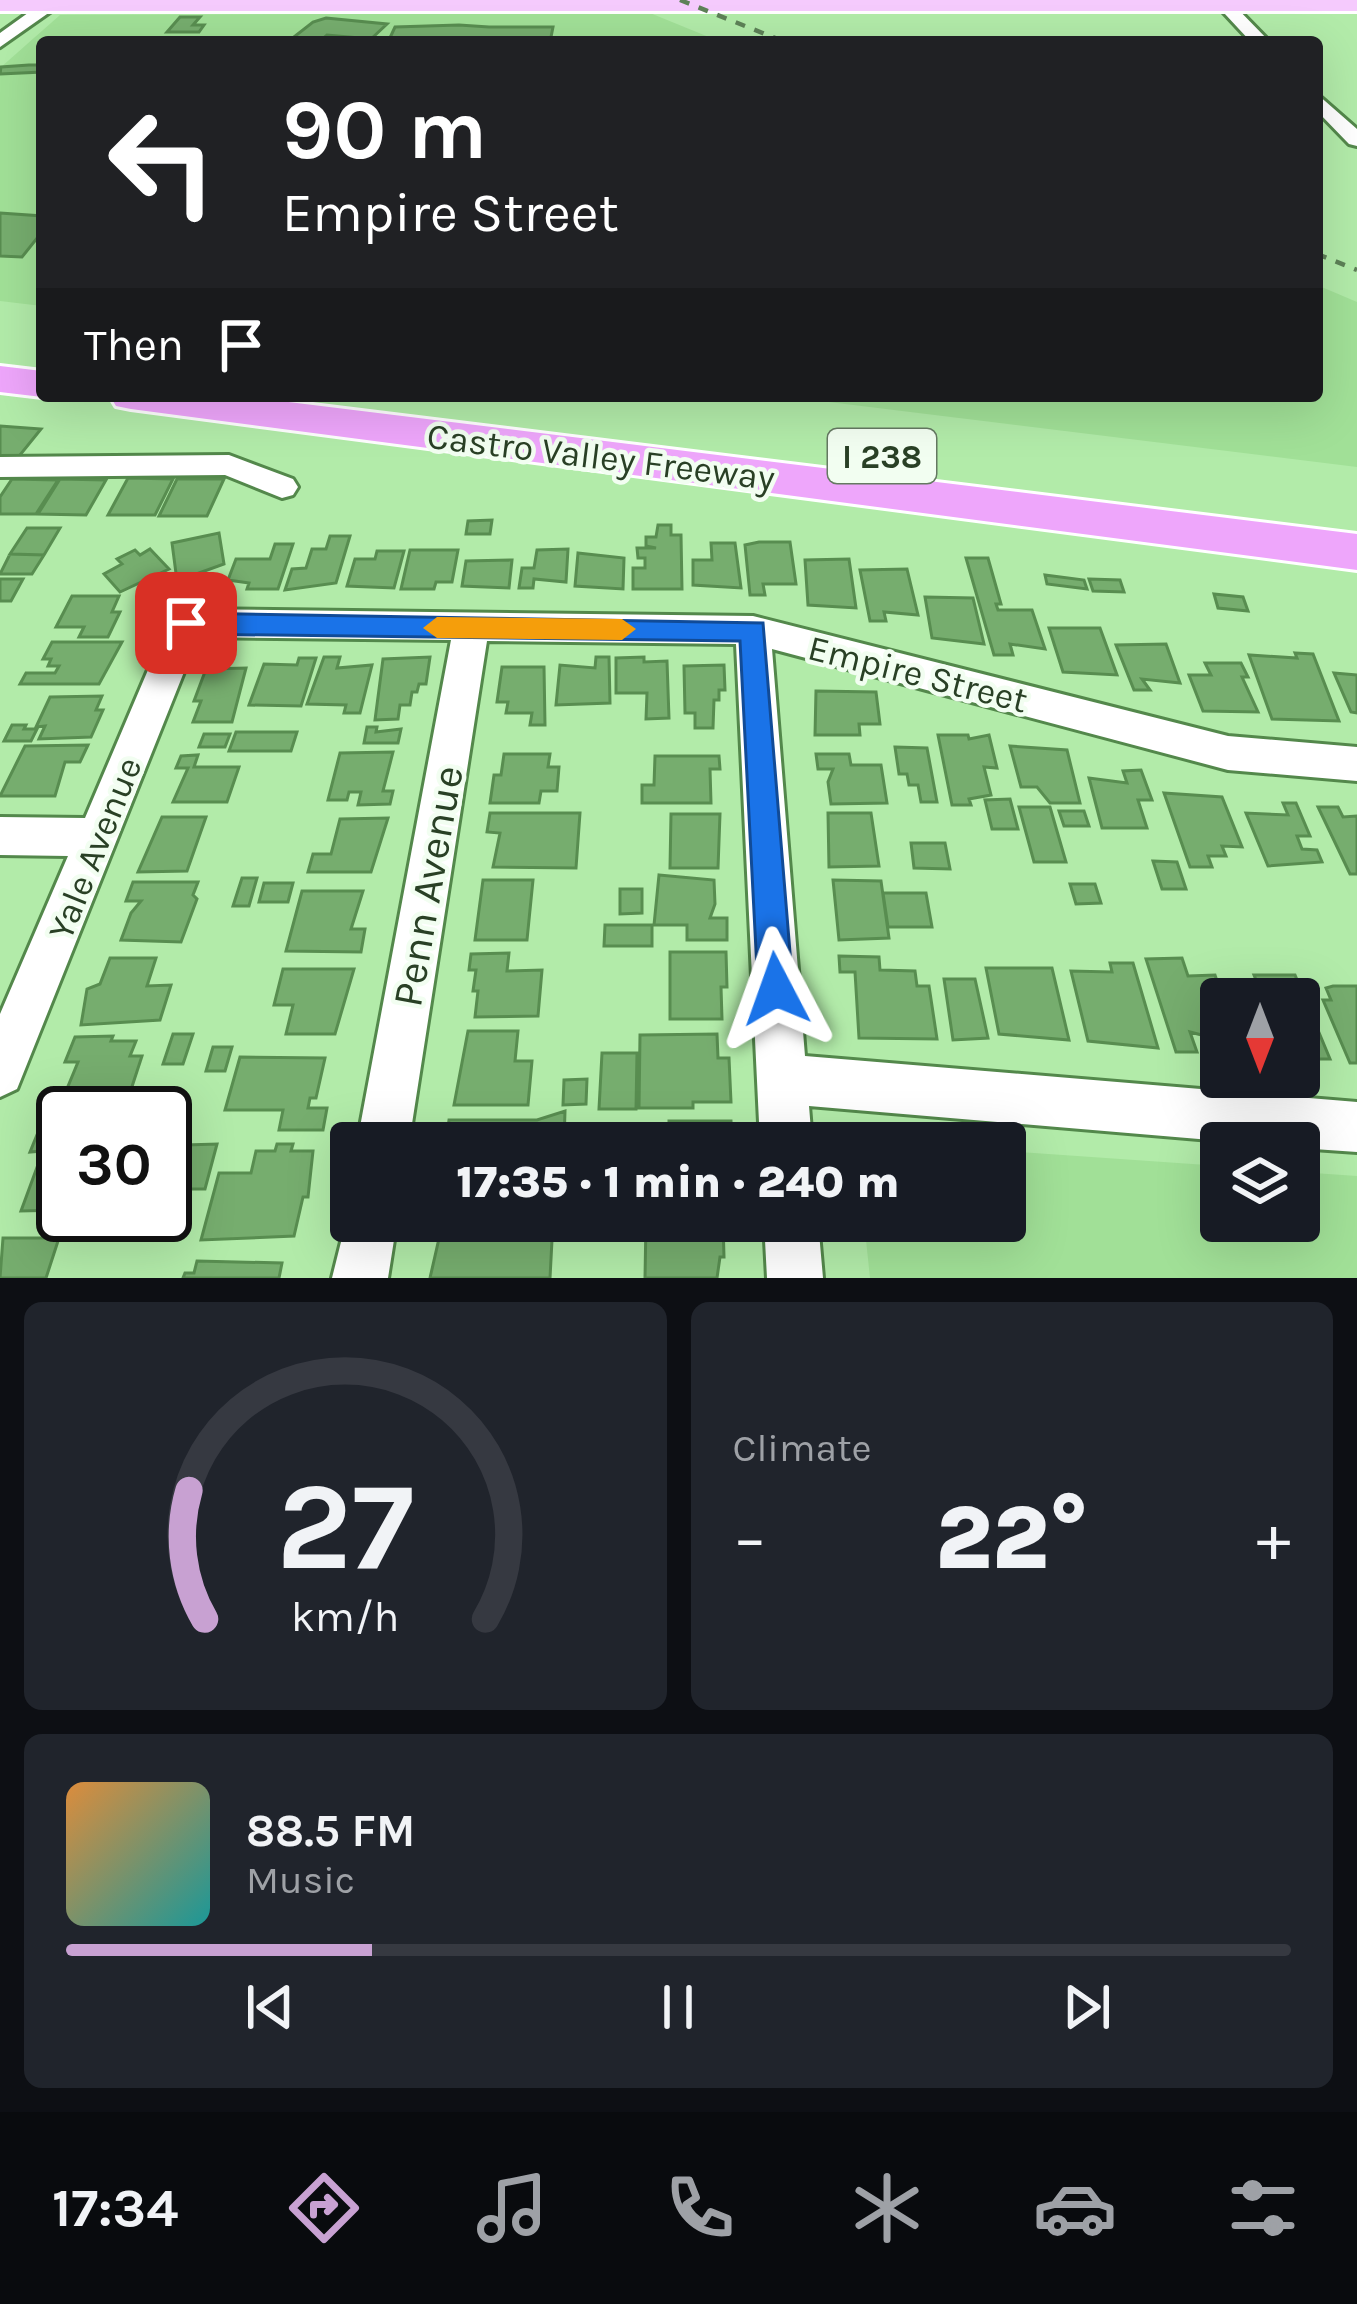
<!DOCTYPE html>
<html lang="en">
<head>
<meta charset="utf-8">
<style>
	body { margin:0; font-family:Karla,sans-serif; background:#20242c; color:#f1f3f6; height:100vh; display:flex; flex-direction:column; font-size:45px; white-space:nowrap }
	* { box-sizing:border-box; margin:0 }
	p { font-size:39px; color:#9ea1a6 }
	.icon { flex:none; width:66px; height:66px; fill:none; stroke:currentColor; stroke-width:2; stroke-linecap:round; stroke-linejoin:round }
	.map { position:relative; height:1278px; overflow:hidden }
	.panel { display:flex; flex-direction:column; gap:24px; padding:24px; background:#0d0f14; flex:1 }
	.panel>* { flex:none }
	.guide { position:absolute; left:36px; top:36px; width:1287px; height:366px; border-radius:12px; box-shadow:0 12px 48px #0002; background:#202124; color:#fff; overflow:hidden }
	.needle { width:78px; rotate:180deg }
	.tools { position:absolute; left:1200px; top:978px; display:grid; gap:24px }
	.tools a { display:grid; place-items:center; width:120px; height:120px; border-radius:12px; background:#171b24; box-shadow:0 12px 48px #0002; font-size:60px }
	.speed { position:absolute; left:36px; top:1086px; display:flex; gap:24px; font-size:60px; font-weight:700; text-align:center }
	.speed>* { display:grid; place-content:center; width:156px; height:156px; border-radius:50%; background:#171b24; box-shadow:0 12px 48px #0002; line-height:1 }
	.speed .limit { border:6px solid #111; border-radius:18px; background:#fff; color:#111 }
	.pin { position:absolute; display:grid; place-items:center; width:102px; height:102px; color:#fff; margin:-51px; border-radius:24px; box-shadow:0 6px 18px #0006 }
	.me { position:absolute; width:132px; margin:-66px; rotate:356deg; stroke-linejoin:round; filter:drop-shadow(0 0 9px #0008) }
	.turn { display:flex; align-items:center; gap:42px; height:252px; padding:0 48px; font-size:54px }
	.turn .icon { width:156px; height:156px; stroke-width:2.5 }
	.turn b { display:block; font-size:84px; line-height:102px }
	.then { display:flex; align-items:center; height:114px; padding:0 48px; background:#0003; gap:24px; font-size:45px }
	.big { font-size:90px; font-weight:800; line-height:1.1 }
	.panel .card { flex:1; display:flex; flex-direction:column; justify-content:center; gap:18px; min-width:0; padding:0 42px; border-radius:18px; background:#20242c }
	.panel .dial { align-items:center; gap:0 }
	.dial svg { height:312px; overflow:visible; fill:none; stroke:#363941; stroke-width:7; stroke-linecap:round; text-anchor:middle }
	.dial text { fill:#f1f3f6; stroke:none }
	.song { display:flex; align-items:center; gap:36px }
	.cover { width:144px; height:144px; border-radius:18px; background:linear-gradient(135deg,hsl(30 70% 55%),hsl(180 70% 35%)) }
	.played { height:12px; border-radius:6px; background:linear-gradient(90deg,#c8a1d2 25%,#363941 25%) }
	.keys { display:flex; justify-content:space-around; direction:ltr }
	.heat { display:flex; justify-content:space-between; align-items:center; font-size:66px; direction:ltr }
	.panel .tiles { flex:1; display:grid; gap:24px; grid-template-columns:1fr 1fr }
	.card:last-child { grid-column:span 2 }
	.trip { position:absolute; left:330px; top:1122px; width:696px; height:120px; border-radius:12px; background:#171b24; box-shadow:0 12px 48px #0002; font-weight:800; line-height:120px; text-align:center }
	.tab-bar { display:flex; height:192px; justify-content:space-around; align-items:center; background:#090b0e; color:#9ea1a6 }
	.tab-bar .icon { width:84px; height:84px }
	.tab-bar .on { color:#c8a1d2 }
	.tab-bar b { font-size:54px; color:#f1f3f6 }
	.map>svg:first-child { display:block }
	.built { fill:#a1e097 }
	.building { fill:#76ad6e; stroke:#588d50; stroke-width:3 }
	.lines { fill:none; stroke-linecap:round; stroke-linejoin:round }
	.minor-casing { stroke:#53884b; stroke-width:6 }
	.major-casing { stroke:#fff; stroke-width:6 }
	.highway-casing { stroke:#fff; stroke-width:6 }
	.minor { fill:#fff; fill-rule:evenodd }
	.major { fill:#f5cafd; fill-rule:evenodd }
	.highway { fill:#eea6fb; fill-rule:evenodd }
	.rail { stroke:#5d8157; stroke-width:4.5; stroke-dasharray:10 10; stroke-linecap:butt }
	.route { fill:#1a73e8; stroke:#114b97; stroke-width:3 }
	.slow { fill:#f59e0b }
	.labels { text-anchor:middle; stroke-width:9; stroke-linejoin:round; paint-order:stroke }
	.shield { fill:#f2fef1; stroke:#657962; stroke-width:3 }
	.shield-label { font-size:33px; font-weight:bold; fill:#294025 }
	.street-label { font-size:36px; fill:#294025; stroke:#f2fef1 }
	.near-street-label { font-size:42px; fill:#294025; stroke:#f2fef1 }
</style>
</head>
<body>
<div class="map">
<svg width="1357" height="1278" viewBox="0 0 1357 1278">
	<rect width="100%" height="100%" fill="#b2eba9"/>
	<!-- built -->
	<path class="built" d="M 650,13 L 721,42 L 42,42 L 42,306 L 0,301 L 0,68 L 60,15 Z
		M 1317,285 L 1357,302 L 1357,467 L 780,396 L 1317,396 Z
		M 1005,1151 L 1221,1166 L 1221,1221 L 1299,1221 L 1299,1172 L 1357,1176 L 1357,1278 L 870,1278 L 864,1221 L 1005,1221 Z"/>
	<!-- building -->
	<path class="building" d="M 180,17 L 200,17 L 193,25 L 204,25 L 199,32 L 167,32 Z
		M 326,18 L 387,24 L 371,39 L 327,35 L 319,42 L 290,40 L 313,22 Z
		M 459,25 L 489,27 L 553,27 L 550,42 L 388,42 L 395,27 Z
		M 29,65 L 42,65 L 42,72 L 0,74 L 1,67 Z
		M 0,213 L 42,216 L 42,232 L 22,257 L 0,256 Z
		M 0,426 L 41,429 L 16,460 L 0,458 Z
		M 128,478 L 173,479 L 155,515 L 108,515 Z
		M 12,479 L 58,480 L 36,514 L 0,514 L 0,497 Z
		M 60,479 L 106,480 L 86,515 L 38,514 Z
		M 177,479 L 224,479 L 207,516 L 159,516 Z
		M 492,520 L 490,534 L 466,534 L 468,521 Z
		M 658,525 L 671,525 L 671,535 L 681,535 L 682,589 L 633,589 L 633,568 L 645,568 L 645,558 L 638,558 L 637,548 L 656,548 L 646,546 L 646,537 L 656,537 Z
		M 27,528 L 60,528 L 44,555 L 10,554 Z
		M 219,533 L 224,564 L 177,581 L 172,543 Z
		M 330,536 L 350,536 L 336,583 L 285,590 L 292,569 L 306,568 L 312,549 L 326,549 Z
		M 759,542 L 790,542 L 796,584 L 763,584 L 765,595 L 750,595 L 745,545 Z
		M 711,543 L 735,543 L 741,588 L 693,585 L 693,560 L 712,560 Z
		M 275,544 L 293,544 L 278,589 L 247,589 L 249,583 L 228,580 L 236,559 L 270,559 Z
		M 150,549 L 169,569 L 120,592 L 104,574 L 122,564 L 117,559 L 135,550 L 140,555 Z
		M 568,549 L 566,582 L 534,579 L 533,588 L 519,588 L 522,568 L 534,568 L 537,550 Z
		M 410,550 L 458,550 L 452,582 L 436,582 L 434,589 L 401,589 Z
		M 377,551 L 404,551 L 394,588 L 347,586 L 355,559 L 375,559 Z
		M 578,553 L 624,558 L 623,589 L 575,586 Z
		M 10,554 L 44,555 L 32,574 L 0,574 Z
		M 966,558 L 988,558 L 1001,604 L 996,604 L 998,610 L 1032,610 L 1045,649 L 1010,644 L 1013,655 L 994,655 Z
		M 849,559 L 856,608 L 808,605 L 805,560 Z
		M 512,560 L 509,588 L 462,586 L 466,561 Z
		M 907,569 L 918,615 L 884,612 L 886,621 L 870,621 L 860,570 Z
		M 1045,575 L 1084,580 L 1087,589 L 1047,584 Z
		M 0,579 L 23,579 L 11,601 L 0,601 Z
		M 1089,579 L 1120,580 L 1124,592 L 1093,591 Z
		M 1214,594 L 1243,597 L 1248,611 L 1218,608 Z
		M 72,596 L 119,596 L 112,612 L 120,612 L 108,637 L 79,637 L 84,627 L 56,627 Z
		M 925,597 L 973,598 L 984,644 L 932,638 Z
		M 1049,628 L 1100,628 L 1117,675 L 1063,672 Z
		M 52,642 L 122,642 L 99,684 L 20,684 L 26,673 L 55,673 L 59,666 L 48,666 L 51,659 L 43,659 Z
		M 1166,644 L 1180,683 L 1142,679 L 1150,690 L 1134,690 L 1116,645 Z
		M 1295,653 L 1313,654 L 1339,721 L 1272,719 L 1249,655 L 1297,658 Z
		M 324,657 L 340,657 L 337,668 L 372,665 L 360,713 L 344,713 L 346,705 L 307,704 Z
		M 430,657 L 426,684 L 419,684 L 417,692 L 412,692 L 410,705 L 400,705 L 398,719 L 375,720 L 383,659 Z
		M 596,657 L 609,657 L 610,703 L 556,705 L 560,665 L 595,668 Z
		M 644,657 L 644,662 L 667,661 L 669,718 L 646,719 L 647,693 L 616,693 L 616,658 Z
		M 299,658 L 316,658 L 301,706 L 249,705 L 264,664 L 297,665 Z
		M 1205,663 L 1241,663 L 1248,677 L 1242,677 L 1258,712 L 1203,711 L 1189,675 L 1211,675 Z
		M 724,665 L 725,690 L 719,690 L 719,700 L 714,700 L 713,728 L 695,728 L 695,713 L 685,713 L 684,666 Z
		M 502,667 L 544,667 L 545,725 L 530,725 L 532,713 L 506,713 L 508,702 L 497,702 Z
		M 246,668 L 232,722 L 193,722 L 201,701 L 194,701 L 206,669 Z
		M 1334,673 L 1357,675 L 1357,713 L 1351,712 Z
		M 816,691 L 876,692 L 880,724 L 859,724 L 860,735 L 815,735 Z
		M 102,696 L 96,710 L 103,710 L 91,737 L 39,739 L 45,726 L 36,727 L 50,697 Z
		M 12,725 L 26,725 L 24,729 L 37,729 L 31,741 L 4,741 Z
		M 367,727 L 377,727 L 376,732 L 401,729 L 398,743 L 364,743 Z
		M 236,732 L 297,732 L 291,751 L 229,751 Z
		M 204,734 L 230,734 L 225,747 L 199,747 Z
		M 938,735 L 968,735 L 969,739 L 989,735 L 997,768 L 984,767 L 991,795 L 969,799 L 971,805 L 952,805 Z
		M 88,745 L 80,762 L 65,762 L 55,796 L 0,796 L 25,746 Z
		M 1010,746 L 1067,750 L 1080,803 L 1050,803 L 1037,787 L 1021,787 Z
		M 895,747 L 927,748 L 937,802 L 921,802 L 918,785 L 909,785 L 907,774 L 899,774 Z
		M 393,752 L 383,791 L 393,791 L 390,804 L 358,805 L 361,792 L 349,792 L 347,800 L 328,800 L 340,753 Z
		M 504,754 L 550,754 L 548,767 L 559,767 L 557,791 L 541,791 L 539,803 L 490,803 L 494,775 L 501,775 Z
		M 816,754 L 849,754 L 851,765 L 881,765 L 887,803 L 831,804 L 828,782 L 833,769 L 818,769 Z
		M 198,755 L 194,767 L 239,767 L 227,802 L 173,802 L 188,768 L 176,768 L 181,756 Z
		M 655,756 L 719,756 L 720,769 L 710,769 L 711,803 L 642,803 L 642,785 L 654,785 Z
		M 1141,770 L 1152,800 L 1138,800 L 1147,828 L 1102,828 L 1089,778 L 1127,783 L 1123,771 Z
		M 1164,793 L 1222,797 L 1242,847 L 1222,846 L 1226,856 L 1208,856 L 1212,867 L 1190,867 Z
		M 1010,799 L 1018,829 L 992,829 L 985,800 Z
		M 1283,803 L 1296,803 L 1310,836 L 1297,836 L 1302,849 L 1317,850 L 1322,862 L 1268,866 L 1246,813 L 1288,815 Z
		M 1019,807 L 1050,807 L 1066,862 L 1034,862 Z
		M 1318,807 L 1338,807 L 1343,817 L 1357,816 L 1357,874 L 1350,874 Z
		M 1059,811 L 1084,811 L 1089,826 L 1064,826 Z
		M 490,813 L 580,813 L 576,868 L 493,867 L 500,833 L 487,832 Z
		M 828,813 L 871,813 L 879,866 L 829,867 Z
		M 671,814 L 720,814 L 718,868 L 670,868 Z
		M 162,817 L 206,817 L 187,871 L 138,872 Z
		M 388,818 L 371,872 L 308,872 L 313,854 L 331,854 L 340,819 Z
		M 911,843 L 945,843 L 950,869 L 914,868 Z
		M 1153,861 L 1177,862 L 1186,889 L 1162,889 Z
		M 659,875 L 714,880 L 715,904 L 710,918 L 727,918 L 727,940 L 687,940 L 687,925 L 654,925 Z
		M 242,878 L 257,878 L 249,906 L 233,906 Z
		M 483,880 L 533,880 L 527,940 L 475,940 Z
		M 833,880 L 881,881 L 889,938 L 839,940 Z
		M 133,882 L 198,882 L 193,895 L 197,899 L 181,942 L 121,940 L 131,913 L 141,901 L 126,901 Z
		M 264,883 L 293,883 L 288,902 L 259,902 Z
		M 1070,884 L 1095,884 L 1101,903 L 1076,904 Z
		M 620,889 L 642,889 L 642,913 L 620,914 Z
		M 302,891 L 363,891 L 351,929 L 365,929 L 361,952 L 286,951 Z
		M 883,893 L 926,893 L 932,927 L 888,927 Z
		M 605,925 L 652,925 L 652,946 L 604,946 Z
		M 670,952 L 726,952 L 727,987 L 721,987 L 722,1019 L 670,1019 Z
		M 509,953 L 507,971 L 542,970 L 538,1016 L 475,1017 L 478,991 L 473,991 L 476,970 L 469,970 L 471,954 Z
		M 839,956 L 879,957 L 880,970 L 915,971 L 917,986 L 929,986 L 937,1039 L 859,1038 L 855,972 L 840,972 Z
		M 110,958 L 156,958 L 147,986 L 171,985 L 160,1020 L 81,1025 L 87,989 L 100,984 Z
		M 1182,958 L 1188,976 L 1215,975 L 1223,999 L 1221,1040 L 1190,1032 L 1197,1052 L 1176,1052 L 1146,959 Z
		M 1110,963 L 1133,963 L 1158,1048 L 1088,1041 L 1071,971 L 1112,972 Z
		M 986,968 L 1052,968 L 1069,1040 L 999,1034 Z
		M 283,969 L 354,969 L 335,1034 L 286,1034 L 293,1005 L 274,1005 Z
		M 1254,975 L 1295,975 L 1330,1059 L 1299,1059 L 1299,999 L 1264,999 Z
		M 944,979 L 975,979 L 988,1038 L 953,1040 Z
		M 1333,986 L 1357,986 L 1357,1063 L 1350,1063 L 1323,1000 L 1331,1000 L 1326,988 Z
		M 468,1031 L 518,1031 L 515,1061 L 532,1061 L 528,1105 L 454,1105 Z
		M 173,1034 L 193,1034 L 183,1064 L 163,1064 Z
		M 717,1034 L 718,1058 L 729,1058 L 731,1102 L 693,1102 L 693,1108 L 639,1108 L 640,1035 Z
		M 113,1036 L 111,1041 L 136,1041 L 130,1056 L 142,1056 L 124,1111 L 57,1113 L 78,1062 L 65,1062 L 75,1037 Z
		M 213,1047 L 232,1047 L 225,1071 L 206,1071 Z
		M 602,1053 L 637,1053 L 636,1109 L 599,1109 Z
		M 240,1057 L 325,1058 L 316,1098 L 310,1098 L 308,1108 L 327,1108 L 323,1130 L 279,1130 L 283,1110 L 225,1110 Z
		M 587,1079 L 586,1104 L 563,1105 L 564,1080 Z
		M 565,1111 L 564,1143 L 446,1143 L 449,1120 L 537,1120 Z
		M 669,1121 L 731,1121 L 732,1143 L 658,1143 L 658,1129 L 669,1129 Z
		M 63,1129 L 63,1210 L 21,1211 L 43,1151 L 30,1152 L 39,1130 Z
		M 217,1144 L 205,1189 L 189,1189 L 185,1201 L 169,1201 L 185,1145 Z
		M 277,1144 L 293,1144 L 291,1151 L 313,1151 L 308,1197 L 303,1197 L 294,1236 L 201,1240 L 219,1173 L 251,1173 L 256,1151 L 275,1151 Z
		M 443,1221 L 553,1221 L 550,1278 L 430,1278 Z
		M 646,1221 L 723,1222 L 724,1257 L 720,1257 L 717,1278 L 645,1278 Z
		M 3,1238 L 59,1238 L 46,1278 L 0,1278 Z
		M 197,1261 L 282,1263 L 279,1278 L 183,1278 L 185,1273 L 194,1273 Z"/>
	<g class="lines">
		<defs>
			<path id="minor" d="M 46,0 L 67,0 L 0,47 L 0,33 Z
				M 1212,0 L 1229,0 L 1270,42 L 1251,42 Z
				M 1317,94 L 1357,129 L 1357,146 L 1349,144 L 1317,111 Z
				M 229,455 L 293,479 L 298,487 L 293,495 L 282,498 L 225,475 L 0,477 L 0,457 Z
				M 186,609 L 753,616 L 1228,736 L 1357,747 L 1357,781 L 1228,770 L 772,649 L 805,1056 L 1357,1102 L 1357,1152 L 1299,1148 L 1299,1143 L 1246,1143 L 809,1106 L 812,1143 L 760,1143 L 736,644 L 487,641 L 409,1143 L 357,1143 L 451,640 L 198,637 L 17,1089 L 0,1097 L 0,1014 L 68,856 L 0,855 L 0,817 L 85,818 L 168,623 L 173,613 Z
				M 351,1202 L 351,1221 L 397,1221 L 388,1278 L 332,1278 Z
				M 764,1221 L 818,1221 L 823,1278 L 767,1278 Z"/>
			<path id="major" d="M 0,0 L 1357,0 L 1357,11 L 0,11 Z"/>
			<path id="highway" d="M 0,366 L 42,371 L 42,396 L 46,396 L 42,397 L 0,392 Z
				M 110,396 L 240,396 L 1357,534 L 1357,570 L 131,409 L 116,406 Z"/>
		</defs>
		<!-- minor casing -->
		<use href="#minor" class="minor-casing"/>
		<!-- major casing -->
		<use href="#major" class="major-casing"/>
		<!-- highway casing -->
		<use href="#highway" class="highway-casing"/>
		<!-- minor -->
		<use href="#minor" class="minor"/>
		<!-- major -->
		<use href="#major" class="major"/>
		<!-- highway -->
		<use href="#highway" class="highway"/>
		<!-- rail -->
		<path class="rail" d="M 680,0 L 785,42
			M 1317,254 L 1357,270"/>
	</g>
	<!-- route -->
	<path class="route" d="M 186,613 L 763,623 L 793,989 L 788,1002 L 776,1007 L 763,1002 L 758,989 L 740,641 L 186,634 L 172,623 Z"/>
	<!-- slow -->
	<path class="slow" d="M 437,617 L 622,619 L 636,629 L 622,640 L 437,638 L 423,628 Z"/>
	<g class="labels">
		<!-- shield labels -->
		<rect class="shield" x="828" y="429" width="108" height="54" rx="9"/>
		<g class="shield-label">
			<text x="882" y="468">I 238</text>
		</g>
		<!-- street labels -->
		<g class="street-label">
			<text transform="translate(601 456) rotate(7)" y="13">Castro Valley Freeway</text>
			<text transform="translate(918 673) rotate(14)" y="13">Empire Street</text>
			<text transform="translate(94 848) rotate(-68)" y="13">Yale Avenue</text>
		</g>
		<!-- near-street labels -->
		<g class="near-street-label">
			<text transform="translate(427 886) rotate(-80)" y="15">Penn Avenue</text>
		</g>
	</g>
</svg>
<div class="tools">
<a><svg class="needle" viewBox="-14 -14 28 28"><path d="M0-13l5 13h-10z" fill="#e53935"/><path d="M0 13l5-13h-10z" fill="#9ea1a6"/></svg></a>
<a><svg class="icon" aria-label="layers" viewBox="0 0 24 24"><path d="M12 4l9 5-9 5-9-5zM3 14l9 5 9-5"/></svg></a>
</div>
<div class="speed"><div class="limit">30</div></div>
<div class="pin" style="left:186px;top:623px;background:#d93025"><svg class="icon" aria-label="arrive" viewBox="0 0 24 24"><path d="M6 21V4h12l-3 4 3 4H6"/></svg></div>
<svg class="me" style="left:776px;top:989px" viewBox="-20 -20 40 40"><path d="M0-17L14 15 0 8-14 15z" fill="#1a73e8" stroke="#fff" stroke-width="4"/></svg>
<div class="trip">17:35 · 1 min · 240 m</div>
<div class="guide">
<div class="turn"><svg class="icon" aria-label="left" viewBox="0 0 24 24"><path d="M17 20v-9H6M10 6l-5 5 5 5"/></svg><div><b>90 m</b>Empire Street</div></div>
<div class="then">Then<svg class="icon" aria-label="arrive" viewBox="0 0 24 24"><path d="M6 21V4h12l-3 4 3 4H6"/></svg></div>
</div>
</div>
<section class="panel">
<div class="tiles">
<div class="card dial"><svg viewBox="0 0 100 80">
<path d="M14 69A42 42 0 1 1 86 69"/>
<path d="M14 69A42 42 0 0 1 10 36" stroke="#c8a1d2"/>
<text x="50" y="56" font-size="32" font-weight="700">27</text>
<text x="50" y="72" font-size="11">km/h</text>
</svg></div>
<div class="card"><p>Climate</p>
<div class="heat"><a>−</a><b class="big">22°</b><a>+</a></div>
</div>
<div class="card">
<div class="song"><i class="cover"></i><div><b>88.5 FM</b><p>Music</p></div></div>
<div class="played"></div>
<div class="keys"><svg class="icon" aria-label="previous" viewBox="0 0 24 24"><path d="M18 5L8 12l10 7zM5 5v14"/></svg><svg class="icon" aria-label="pause" viewBox="0 0 24 24"><path d="M8 5v14M16 5v14"/></svg><svg class="icon" aria-label="next" viewBox="0 0 24 24"><path d="M6 5l10 7-10 7zM19 5v14"/></svg></div>
</div>
</div>
</section>
<nav class="tab-bar">
<b>17:34</b>
<svg class="icon on" aria-label="directions" viewBox="0 0 24 24"><path d="M12 3l9 9-9 9-9-9zM9 14v-3h6M13 9l2 2-2 2"/></svg>
<svg class="icon" aria-label="music" viewBox="0 0 24 24"><path d="M9 18V5l10-2v13"/><circle cx="6" cy="18" r="3"/><circle cx="16" cy="16" r="3"/></svg>
<svg class="icon" aria-label="phone" viewBox="0 0 24 24"><path d="M5 4h4l2 5-3 2q2 4 5 5l2-3 5 2v4C11 20 4 13 5 4z"/></svg>
<svg class="icon" aria-label="climate" viewBox="0 0 24 24"><path d="M12 3v18M4 7l16 10M4 17L20 7"/></svg>
<svg class="icon" aria-label="car" viewBox="0 0 24 24"><path d="M5 17H2v-5l4-1 3-4h7l3 4 3 1v5h-3M9 17h6M6 11h13"/><circle cx="7" cy="17" r="2"/><circle cx="17" cy="17" r="2"/></svg>
<svg class="icon" aria-label="filters" viewBox="0 0 24 24"><path d="M4 7h16M4 17h16"/><circle cx="9" cy="7" r="2"/><circle cx="15" cy="17" r="2"/></svg>
</nav>
</body>
</html>
